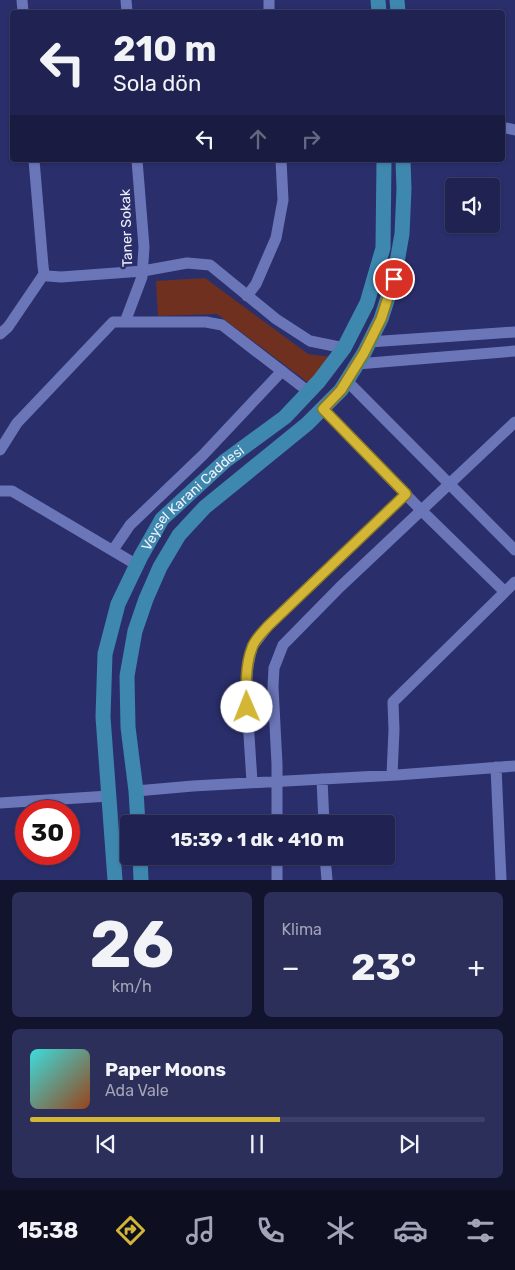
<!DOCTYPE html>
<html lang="tr">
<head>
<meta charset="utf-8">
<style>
	body { margin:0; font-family:Rubik,sans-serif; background:#2d2f5b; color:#f1f3f6; height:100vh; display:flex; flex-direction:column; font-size:19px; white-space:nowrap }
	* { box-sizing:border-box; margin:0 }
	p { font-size:16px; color:#a2a4b7 }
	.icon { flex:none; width:28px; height:28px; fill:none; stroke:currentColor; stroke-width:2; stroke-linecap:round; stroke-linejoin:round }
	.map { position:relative; height:880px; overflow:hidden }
	.sheet { display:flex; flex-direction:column; gap:12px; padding:12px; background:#12132d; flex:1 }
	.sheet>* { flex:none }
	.guide { position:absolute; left:10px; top:10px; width:495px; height:152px; border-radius:5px; box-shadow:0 1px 4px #0004,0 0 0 1px #3d4068; background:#202351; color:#f1f3f6; overflow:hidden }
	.tools { position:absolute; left:445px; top:178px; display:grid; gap:10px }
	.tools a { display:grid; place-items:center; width:55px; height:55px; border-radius:5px; background:#202351; box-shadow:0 1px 4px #0004,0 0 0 1px #3d4068; font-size:25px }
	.speed { position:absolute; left:15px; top:800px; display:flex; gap:10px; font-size:25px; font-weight:700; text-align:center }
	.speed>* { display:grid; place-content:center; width:65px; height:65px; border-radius:50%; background:#202351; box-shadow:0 1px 4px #0004,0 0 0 1px #3d4068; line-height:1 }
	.speed .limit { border:8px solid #d22; background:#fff; color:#111 }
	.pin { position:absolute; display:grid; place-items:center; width:42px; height:42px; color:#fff; margin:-21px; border:2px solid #fff; border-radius:50%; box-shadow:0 1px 5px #0007 }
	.me { position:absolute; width:55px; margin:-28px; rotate:359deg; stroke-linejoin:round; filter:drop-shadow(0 0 4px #0008) }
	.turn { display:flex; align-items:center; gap:18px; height:105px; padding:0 20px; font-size:22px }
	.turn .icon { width:65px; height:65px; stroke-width:2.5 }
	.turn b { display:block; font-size:35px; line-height:42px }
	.lanes { display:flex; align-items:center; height:48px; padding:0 20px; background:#0003; justify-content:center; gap:25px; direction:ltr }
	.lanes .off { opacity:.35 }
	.big { font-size:38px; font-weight:700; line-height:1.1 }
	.sheet .widget { flex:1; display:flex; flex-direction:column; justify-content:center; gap:8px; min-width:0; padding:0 18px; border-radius:8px; background:#2d2f5b }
	.sheet .dial { align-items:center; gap:0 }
	.dial b { font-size:65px; line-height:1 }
	.song { display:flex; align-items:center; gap:15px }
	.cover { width:60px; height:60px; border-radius:8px; background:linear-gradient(135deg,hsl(180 70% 55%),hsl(20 70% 35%)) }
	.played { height:5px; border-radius:2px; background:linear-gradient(90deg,#d3b635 55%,#3d4068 55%) }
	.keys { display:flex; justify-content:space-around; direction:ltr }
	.heat { display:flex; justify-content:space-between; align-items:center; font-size:28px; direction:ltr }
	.sheet .tiles { flex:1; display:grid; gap:12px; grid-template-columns:1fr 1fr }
	.widget:last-child { grid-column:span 2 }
	.trip { position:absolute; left:120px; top:815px; width:275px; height:50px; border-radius:5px; background:#202351; box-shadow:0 1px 4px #0004,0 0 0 1px #3d4068; font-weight:700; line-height:50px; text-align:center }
	.dock { display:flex; height:80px; justify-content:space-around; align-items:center; background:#0d0e20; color:#a2a4b7 }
	.dock .icon { width:35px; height:35px }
	.dock .current { color:#d3b635 }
	.dock b { font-size:22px; color:#f1f3f6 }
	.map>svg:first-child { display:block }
	.green { fill:#6f3020 }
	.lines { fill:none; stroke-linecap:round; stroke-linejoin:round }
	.minor { stroke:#6b76b9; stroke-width:11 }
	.major { stroke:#3e87af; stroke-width:15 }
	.route-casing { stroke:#897622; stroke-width:12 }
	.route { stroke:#d3b635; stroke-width:9 }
	.labels { text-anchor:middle; stroke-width:5; stroke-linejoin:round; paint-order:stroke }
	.street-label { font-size:14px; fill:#eff1f8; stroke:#2a2f6c }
</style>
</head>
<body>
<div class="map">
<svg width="515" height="880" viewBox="0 0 515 880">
	<rect width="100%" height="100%" fill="#2a2f6c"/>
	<!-- green -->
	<path class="green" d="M 205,278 L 308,354 L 332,357 L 310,384 L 217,314 L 158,316 L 156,281 Z"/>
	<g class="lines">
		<!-- minor -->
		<path class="minor" d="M 22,0 L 23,12
			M 126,0 L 127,12
			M 269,0 L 269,12
			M 502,127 L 515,130
			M 34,160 L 43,266 L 44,274 L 48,276 L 61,277 L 143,271 L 187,263 L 210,265 L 276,319 L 310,341 L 344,348
			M 247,296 L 256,284 L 276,238 L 283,200 L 281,160
			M 125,322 L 142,277 L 144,247 L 137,160
			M 0,334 L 8,327 L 44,274
			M 369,342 L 515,332
			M 357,364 L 515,351
			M 347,381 L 515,550
			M 323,409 L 421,510 L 505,592
			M 0,450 L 17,423 L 113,322 L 206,322 L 222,325 L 309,392
			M 0,491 L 12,491 L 137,565
			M 113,550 L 130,525 L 203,455 L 282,371
			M 496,767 L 501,880
			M 392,775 L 394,730 L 393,702 L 515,582
			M 322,779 L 324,824
			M 252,782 L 246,688 L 248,666 L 252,647 L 268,626 L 406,494
			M 136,791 L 193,786 L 397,775 L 515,766
			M 0,803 L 109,796
			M 277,824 L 277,764 L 273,687 L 274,668 L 283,645 L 340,587 L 515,422
			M 325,856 L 327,880
			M 277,880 L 277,856"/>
		<!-- major -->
		<g class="major">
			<path d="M 378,0 L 379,12"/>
			<path d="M 397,0 L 398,12"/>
			<path d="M 138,824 L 136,791 L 128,727 L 127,676 L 135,631 L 146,599 L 160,567 L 179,535 L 205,507 L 307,424 L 341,390 L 364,353 L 381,319 L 394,279 L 402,234 L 404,189 L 403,160"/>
			<path d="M 140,856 L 141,880"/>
			<path id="s1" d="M 115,880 L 103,717 L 105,654 L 118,604 L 141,556 L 162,519 L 225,461 L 285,417 L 319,381 L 344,348 L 367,303 L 383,248 L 384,160"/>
		</g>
	</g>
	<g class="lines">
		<defs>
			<path id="route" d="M 247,707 C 246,689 245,665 252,648 C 254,640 263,632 268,626 L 406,494 L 323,409 L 341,390 L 364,353 L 381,319 L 394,279"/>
		</defs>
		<!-- route casing -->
		<use href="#route" class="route-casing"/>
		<!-- route -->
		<use href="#route" class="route"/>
	</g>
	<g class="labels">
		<!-- street labels -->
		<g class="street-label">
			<text transform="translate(126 228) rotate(-92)" y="5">Taner Sokak</text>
			<text dy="5" stroke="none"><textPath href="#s1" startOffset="410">Veysel Karani Caddesi</textPath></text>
		</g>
	</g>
</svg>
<div class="tools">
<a><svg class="icon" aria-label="sound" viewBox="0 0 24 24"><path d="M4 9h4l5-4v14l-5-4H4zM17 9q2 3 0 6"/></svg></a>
</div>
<div class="speed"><div class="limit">30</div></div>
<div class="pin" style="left:394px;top:279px;background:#d93025"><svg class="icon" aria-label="arrive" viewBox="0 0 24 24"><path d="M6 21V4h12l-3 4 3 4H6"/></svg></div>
<svg class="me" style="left:247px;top:707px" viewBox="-20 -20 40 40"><circle r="19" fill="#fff"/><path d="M0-13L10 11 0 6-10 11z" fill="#d3b635"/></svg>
<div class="trip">15:39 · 1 dk · 410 m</div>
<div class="guide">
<div class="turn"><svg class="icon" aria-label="left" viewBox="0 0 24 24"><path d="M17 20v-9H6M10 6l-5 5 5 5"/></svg><div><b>210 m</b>Sola dön</div></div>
<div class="lanes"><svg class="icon" aria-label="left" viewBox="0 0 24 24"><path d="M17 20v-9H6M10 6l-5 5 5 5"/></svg><svg class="icon off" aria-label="ahead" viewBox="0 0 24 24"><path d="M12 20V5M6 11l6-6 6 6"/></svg><svg class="icon off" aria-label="right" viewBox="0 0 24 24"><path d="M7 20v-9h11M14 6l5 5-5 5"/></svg></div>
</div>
</div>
<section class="sheet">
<div class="tiles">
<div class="widget dial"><b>26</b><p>km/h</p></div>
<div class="widget"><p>Klima</p>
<div class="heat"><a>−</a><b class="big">23°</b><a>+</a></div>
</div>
<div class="widget">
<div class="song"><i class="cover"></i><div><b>Paper Moons</b><p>Ada Vale</p></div></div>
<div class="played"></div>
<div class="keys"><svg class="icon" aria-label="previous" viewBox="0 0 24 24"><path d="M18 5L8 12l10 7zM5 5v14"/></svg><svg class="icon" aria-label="pause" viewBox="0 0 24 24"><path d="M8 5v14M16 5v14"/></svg><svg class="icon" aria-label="next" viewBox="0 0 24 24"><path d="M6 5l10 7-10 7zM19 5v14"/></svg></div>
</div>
</div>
</section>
<nav class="dock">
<b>15:38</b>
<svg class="icon current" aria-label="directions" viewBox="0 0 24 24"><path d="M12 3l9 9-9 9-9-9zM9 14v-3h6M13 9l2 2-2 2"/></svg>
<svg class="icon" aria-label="music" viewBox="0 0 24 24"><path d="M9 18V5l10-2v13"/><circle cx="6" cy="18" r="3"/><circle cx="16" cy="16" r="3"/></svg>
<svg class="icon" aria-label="phone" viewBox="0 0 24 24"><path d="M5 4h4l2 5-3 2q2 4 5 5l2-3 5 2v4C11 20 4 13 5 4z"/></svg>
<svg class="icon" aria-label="climate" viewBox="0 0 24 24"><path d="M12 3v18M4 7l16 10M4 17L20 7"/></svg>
<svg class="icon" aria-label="car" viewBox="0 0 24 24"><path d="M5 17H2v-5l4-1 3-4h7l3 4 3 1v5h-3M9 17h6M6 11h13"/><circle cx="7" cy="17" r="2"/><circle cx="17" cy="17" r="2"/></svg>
<svg class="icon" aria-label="filters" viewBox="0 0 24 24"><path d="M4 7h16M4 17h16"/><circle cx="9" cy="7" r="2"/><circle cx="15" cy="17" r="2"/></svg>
</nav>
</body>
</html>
